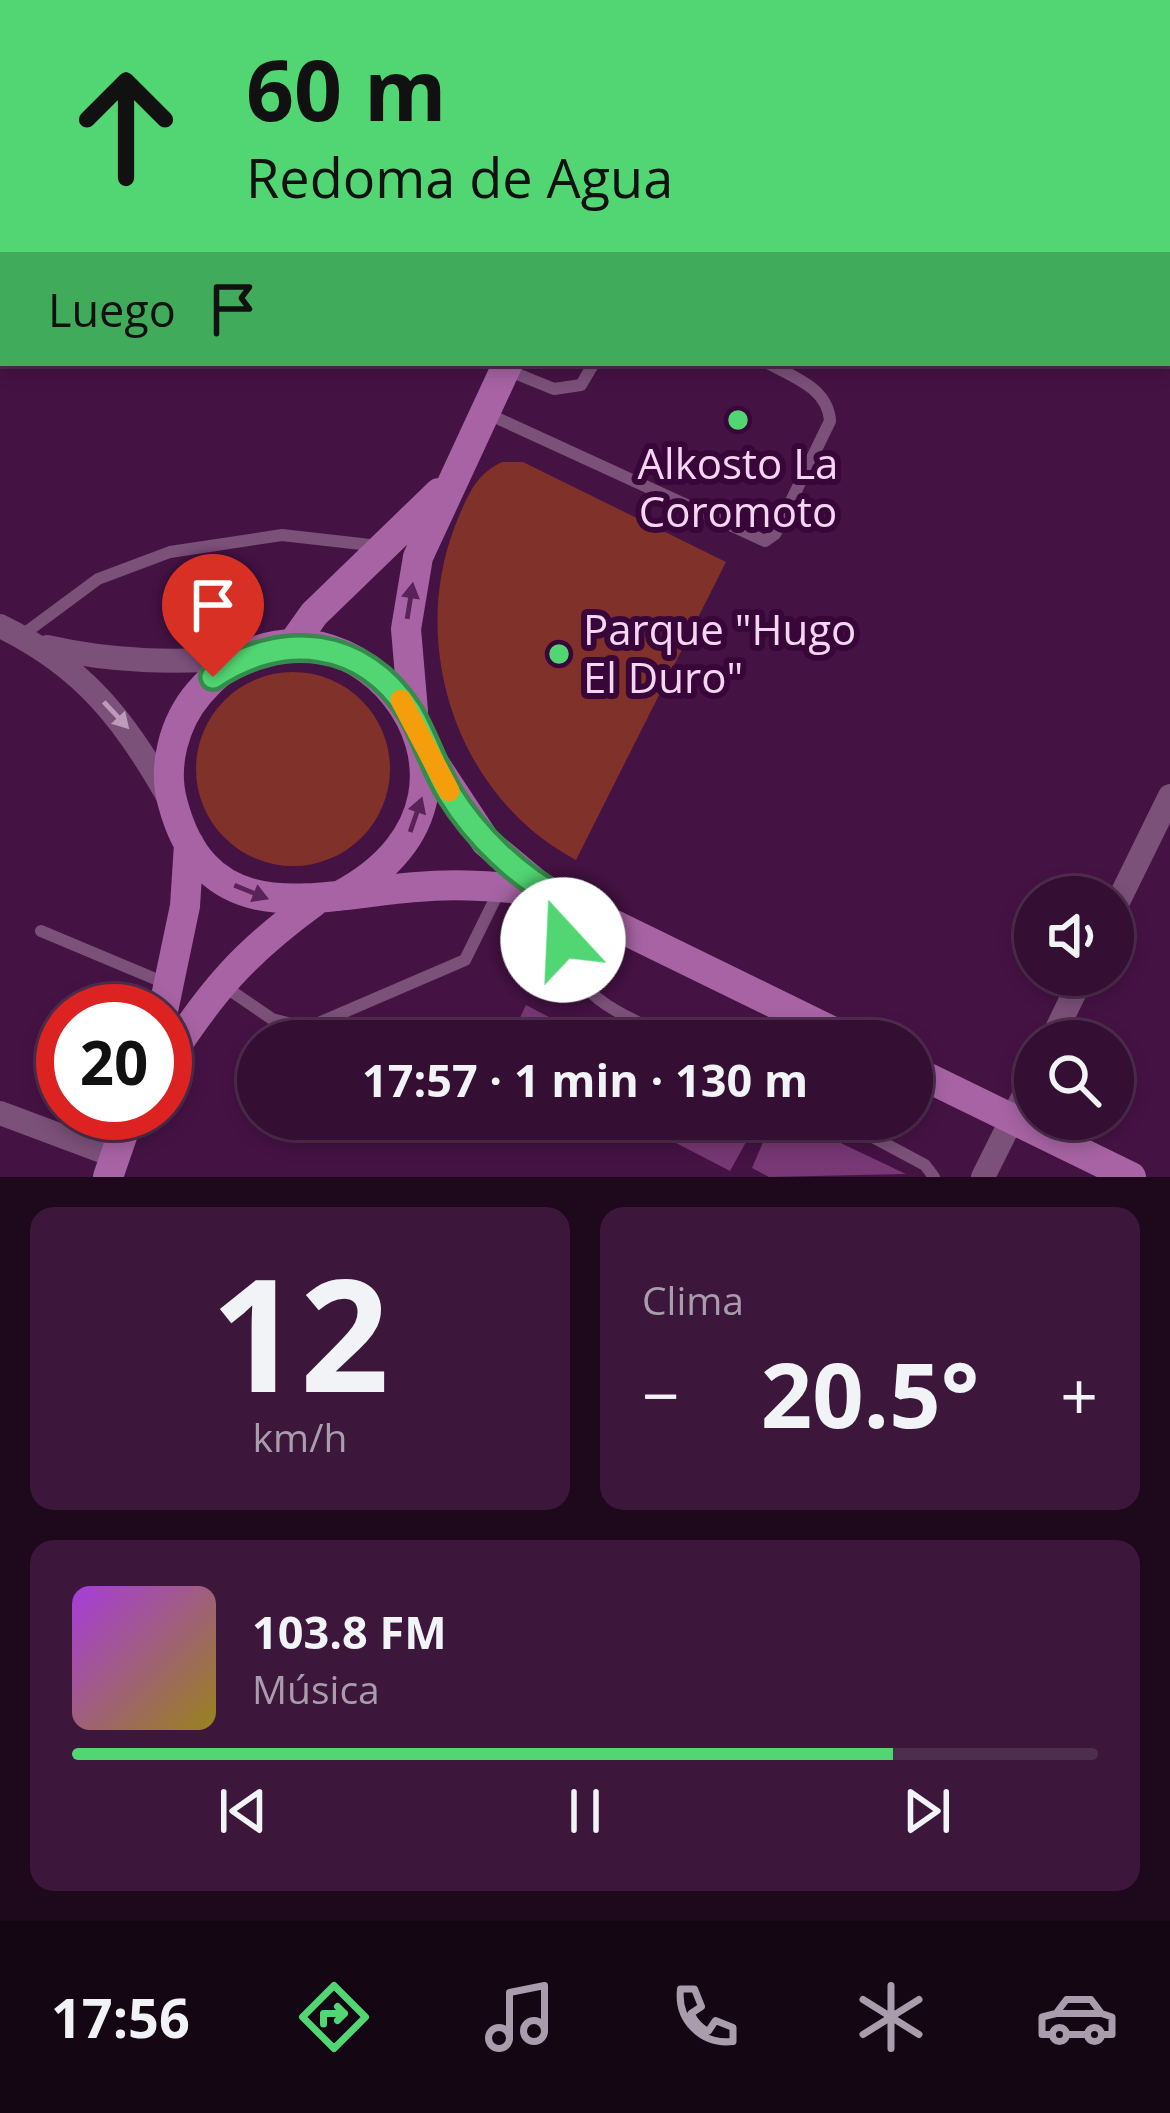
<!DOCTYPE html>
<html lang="es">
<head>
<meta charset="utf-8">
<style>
	body { margin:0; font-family:"Open Sans",sans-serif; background:#3c173b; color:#f1f3f6; height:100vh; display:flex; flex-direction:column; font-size:45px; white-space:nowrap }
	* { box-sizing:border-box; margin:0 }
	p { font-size:39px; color:#a99cac }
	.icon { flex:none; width:66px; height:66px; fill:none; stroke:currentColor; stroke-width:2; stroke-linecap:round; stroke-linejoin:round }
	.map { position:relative; height:1177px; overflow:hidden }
	.details { display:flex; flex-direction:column; gap:30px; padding:30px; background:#1d081c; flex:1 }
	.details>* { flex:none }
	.top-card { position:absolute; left:0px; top:0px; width:1170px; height:366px; box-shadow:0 6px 18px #0003,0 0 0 3px #4e2e4e; background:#52d673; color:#111; overflow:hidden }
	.controls { position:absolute; left:1014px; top:876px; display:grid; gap:24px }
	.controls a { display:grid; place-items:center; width:120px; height:120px; border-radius:50%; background:#340e33; box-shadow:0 6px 18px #0003,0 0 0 3px #4e2e4e; font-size:60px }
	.speed { position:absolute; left:36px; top:984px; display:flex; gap:24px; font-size:60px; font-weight:700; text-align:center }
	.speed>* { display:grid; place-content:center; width:156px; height:156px; border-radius:50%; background:#340e33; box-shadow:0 6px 18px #0003,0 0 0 3px #4e2e4e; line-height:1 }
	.speed .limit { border:18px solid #d22; background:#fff; color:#111 }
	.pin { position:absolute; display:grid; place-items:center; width:102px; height:102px; color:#fff; margin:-123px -51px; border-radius:50% 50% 50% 0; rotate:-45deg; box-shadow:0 0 12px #0007 }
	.pin .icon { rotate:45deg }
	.me { position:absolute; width:132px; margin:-66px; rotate:340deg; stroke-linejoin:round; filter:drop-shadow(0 0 9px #0008) }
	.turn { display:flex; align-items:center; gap:42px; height:252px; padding:0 48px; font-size:54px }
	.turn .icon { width:156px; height:156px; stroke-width:2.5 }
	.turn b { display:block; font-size:84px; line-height:102px }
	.then { display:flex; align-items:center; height:114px; padding:0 48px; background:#0003; gap:24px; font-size:45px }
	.big { font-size:90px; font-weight:700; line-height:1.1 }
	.details .tile { flex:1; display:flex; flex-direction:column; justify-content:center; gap:18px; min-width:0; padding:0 42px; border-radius:24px; background:#3c173b }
	.details .dial { align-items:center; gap:0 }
	.dial b { font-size:156px; line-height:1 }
	.song { display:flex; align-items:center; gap:36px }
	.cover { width:144px; height:144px; border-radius:18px; background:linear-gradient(135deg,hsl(280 70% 55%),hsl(50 70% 35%)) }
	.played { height:12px; border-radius:6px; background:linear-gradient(90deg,#52d673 80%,#4e2e4e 80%) }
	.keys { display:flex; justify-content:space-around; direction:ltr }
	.heat { display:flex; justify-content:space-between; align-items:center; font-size:66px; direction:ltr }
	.details .tiles { flex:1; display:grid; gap:30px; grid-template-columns:1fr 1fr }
	.tile:last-child { grid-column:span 2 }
	.trip { position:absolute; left:237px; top:1020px; width:696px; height:120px; border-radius:60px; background:#340e33; box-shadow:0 6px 18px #0003,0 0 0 3px #4e2e4e; font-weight:700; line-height:120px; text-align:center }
	.menu { display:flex; height:192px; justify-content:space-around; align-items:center; background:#150614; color:#a99cac }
	.menu .icon { width:84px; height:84px }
	.menu .selected { color:#52d673 }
	.menu b { font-size:54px; color:#f1f3f6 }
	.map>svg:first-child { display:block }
	.green { fill:#803129 }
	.building { fill:#773875 }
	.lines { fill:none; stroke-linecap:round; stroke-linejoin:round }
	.lane { stroke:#7b5079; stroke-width:12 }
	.street { stroke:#7b5079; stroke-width:24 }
	.secondary { stroke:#a763a4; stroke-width:30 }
	.oneway { fill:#5a2259 }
	.oneway2 { fill:#be9abc }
	.route-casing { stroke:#358b4b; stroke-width:30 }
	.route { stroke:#52d673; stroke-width:21 }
	.slow { stroke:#f59e0b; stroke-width:21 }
	.poi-dot { fill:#52d673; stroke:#390639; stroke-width:4.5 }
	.labels { text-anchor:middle; stroke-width:12; stroke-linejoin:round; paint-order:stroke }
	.poi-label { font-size:42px; fill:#f5d6f2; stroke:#390639 }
</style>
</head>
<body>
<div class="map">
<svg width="1170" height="1177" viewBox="0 0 1170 1177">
	<rect width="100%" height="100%" fill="#451244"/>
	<!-- green -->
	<path class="green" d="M 502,462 L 523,462 L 726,562 L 576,860 C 458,798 408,647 455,526 C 466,499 475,474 502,462 Z
		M196 769a97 97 0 1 1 194 0a97 97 0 1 1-194 0Z"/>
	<!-- building -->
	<path class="building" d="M 526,1005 L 595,1041 L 509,1041 Z
		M 630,1119 L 747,1119 L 756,1124 L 730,1171 Z
		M 773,1119 L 790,1119 L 906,1174 L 769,1177 L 752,1168 Z"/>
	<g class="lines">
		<!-- lane -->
		<path class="lane" d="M 505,369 L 554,389 L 581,385 L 594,363
			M 486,413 L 765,541 L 775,534 L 830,421 C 828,388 793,377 768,363
			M 21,636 L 98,579 L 170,552 L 282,535 L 379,546
			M 562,901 C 564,996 599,1003 677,1041
			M 41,931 L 165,983
			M 221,984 L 272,1019 L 307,1028 L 465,960 L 501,887
			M 779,1041 L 792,1015
			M 839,1119 L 925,1165 L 934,1177"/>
		<!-- street -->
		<path class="street" d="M 796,0 L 802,3
			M 1167,177 L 1170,179
			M 0,626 C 83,666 126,721 170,800
			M 47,647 C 114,662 173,663 241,658
			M 1113,912 L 1170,796
			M 1051,1041 L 1083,975
			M 0,1113 L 115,1156
			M 983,1177 L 1035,1073"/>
		<!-- secondary -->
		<path class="secondary" d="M 674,3 L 676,0
			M 292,645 L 314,614 L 439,493
			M 413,711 L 406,629 L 418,557 L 508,363
			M 426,751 L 486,842 L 545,891 L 852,1041
			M 339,896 C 546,787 330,539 199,693 C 174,722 162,767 173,804 C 208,935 320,894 417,887 C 460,883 502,887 545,891
			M 163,1011 L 185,906 L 189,844
			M 165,1063 C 212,990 244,953 314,902
			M 912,1070 L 1131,1177
			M 108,1177 L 130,1113"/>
	</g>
	<!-- one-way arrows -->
	<defs><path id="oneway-solid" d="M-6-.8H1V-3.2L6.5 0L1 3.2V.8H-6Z" transform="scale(3)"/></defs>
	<g class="oneway">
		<use href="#oneway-solid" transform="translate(410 601) rotate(-81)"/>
		<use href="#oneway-solid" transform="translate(416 815) rotate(-71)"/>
		<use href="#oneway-solid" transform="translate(251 892) rotate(22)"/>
	</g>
	<use class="oneway2" href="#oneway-solid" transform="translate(116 715) rotate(47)"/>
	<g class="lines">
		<defs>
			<path id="route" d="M 213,677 C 281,631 363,638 410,712 C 425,737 434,768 450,794 C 476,836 518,877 562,899 L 563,940"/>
		</defs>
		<!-- route casing -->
		<use href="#route" class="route-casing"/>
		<!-- route -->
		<use href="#route" class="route"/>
		<!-- slow -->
		<path class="slow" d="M 401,700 L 449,791"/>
	</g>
	<!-- markers -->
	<g class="poi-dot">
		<circle cx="738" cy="420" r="12"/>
		<circle cx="559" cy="654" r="12"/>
	</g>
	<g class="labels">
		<!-- poi labels -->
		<g class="poi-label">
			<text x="738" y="479">Alkosto La<tspan x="738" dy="48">Coromoto</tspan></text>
			<text x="583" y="645" text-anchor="start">Parque "Hugo<tspan x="583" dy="48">El Duro"</tspan></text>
		</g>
	</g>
</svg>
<div class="controls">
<a><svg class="icon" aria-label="sound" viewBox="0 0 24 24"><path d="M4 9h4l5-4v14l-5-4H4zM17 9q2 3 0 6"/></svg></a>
<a><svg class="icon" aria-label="search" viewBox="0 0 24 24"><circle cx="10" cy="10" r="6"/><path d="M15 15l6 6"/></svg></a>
</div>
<div class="speed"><div class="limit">20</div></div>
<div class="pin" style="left:213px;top:677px;background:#d93025"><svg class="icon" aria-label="arrive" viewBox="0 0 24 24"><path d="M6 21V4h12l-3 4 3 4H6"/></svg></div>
<svg class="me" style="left:563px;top:940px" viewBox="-20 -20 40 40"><circle r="19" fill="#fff"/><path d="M0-13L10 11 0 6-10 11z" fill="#52d673"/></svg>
<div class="trip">17:57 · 1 min · 130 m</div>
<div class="top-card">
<div class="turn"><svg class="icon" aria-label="ahead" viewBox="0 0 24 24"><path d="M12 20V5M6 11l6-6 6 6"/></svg><div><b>60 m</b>Redoma de Agua</div></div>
<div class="then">Luego<svg class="icon" aria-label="arrive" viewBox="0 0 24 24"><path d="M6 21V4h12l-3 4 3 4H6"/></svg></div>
</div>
</div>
<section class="details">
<div class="tiles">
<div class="tile dial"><b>12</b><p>km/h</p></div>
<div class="tile"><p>Clima</p>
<div class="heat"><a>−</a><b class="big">20.5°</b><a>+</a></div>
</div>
<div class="tile">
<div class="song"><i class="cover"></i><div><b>103.8 FM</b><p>Música</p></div></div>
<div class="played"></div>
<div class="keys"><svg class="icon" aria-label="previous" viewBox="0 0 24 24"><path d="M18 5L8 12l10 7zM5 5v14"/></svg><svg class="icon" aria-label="pause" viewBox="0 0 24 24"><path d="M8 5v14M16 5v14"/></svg><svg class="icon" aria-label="next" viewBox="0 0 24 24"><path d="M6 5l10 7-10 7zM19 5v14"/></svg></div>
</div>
</div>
</section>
<nav class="menu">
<b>17:56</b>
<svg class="icon selected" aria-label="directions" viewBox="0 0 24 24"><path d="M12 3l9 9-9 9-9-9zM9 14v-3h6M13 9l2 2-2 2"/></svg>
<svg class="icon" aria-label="music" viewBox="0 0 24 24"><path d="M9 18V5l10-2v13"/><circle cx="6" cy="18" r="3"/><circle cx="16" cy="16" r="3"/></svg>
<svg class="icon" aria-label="phone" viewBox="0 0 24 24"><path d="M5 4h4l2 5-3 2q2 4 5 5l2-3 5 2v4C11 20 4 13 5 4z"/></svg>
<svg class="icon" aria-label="climate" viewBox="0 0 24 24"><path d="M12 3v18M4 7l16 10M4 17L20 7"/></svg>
<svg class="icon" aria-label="car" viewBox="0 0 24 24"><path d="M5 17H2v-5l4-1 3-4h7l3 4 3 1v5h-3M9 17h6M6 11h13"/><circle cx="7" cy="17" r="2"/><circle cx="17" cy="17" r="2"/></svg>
</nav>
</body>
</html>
